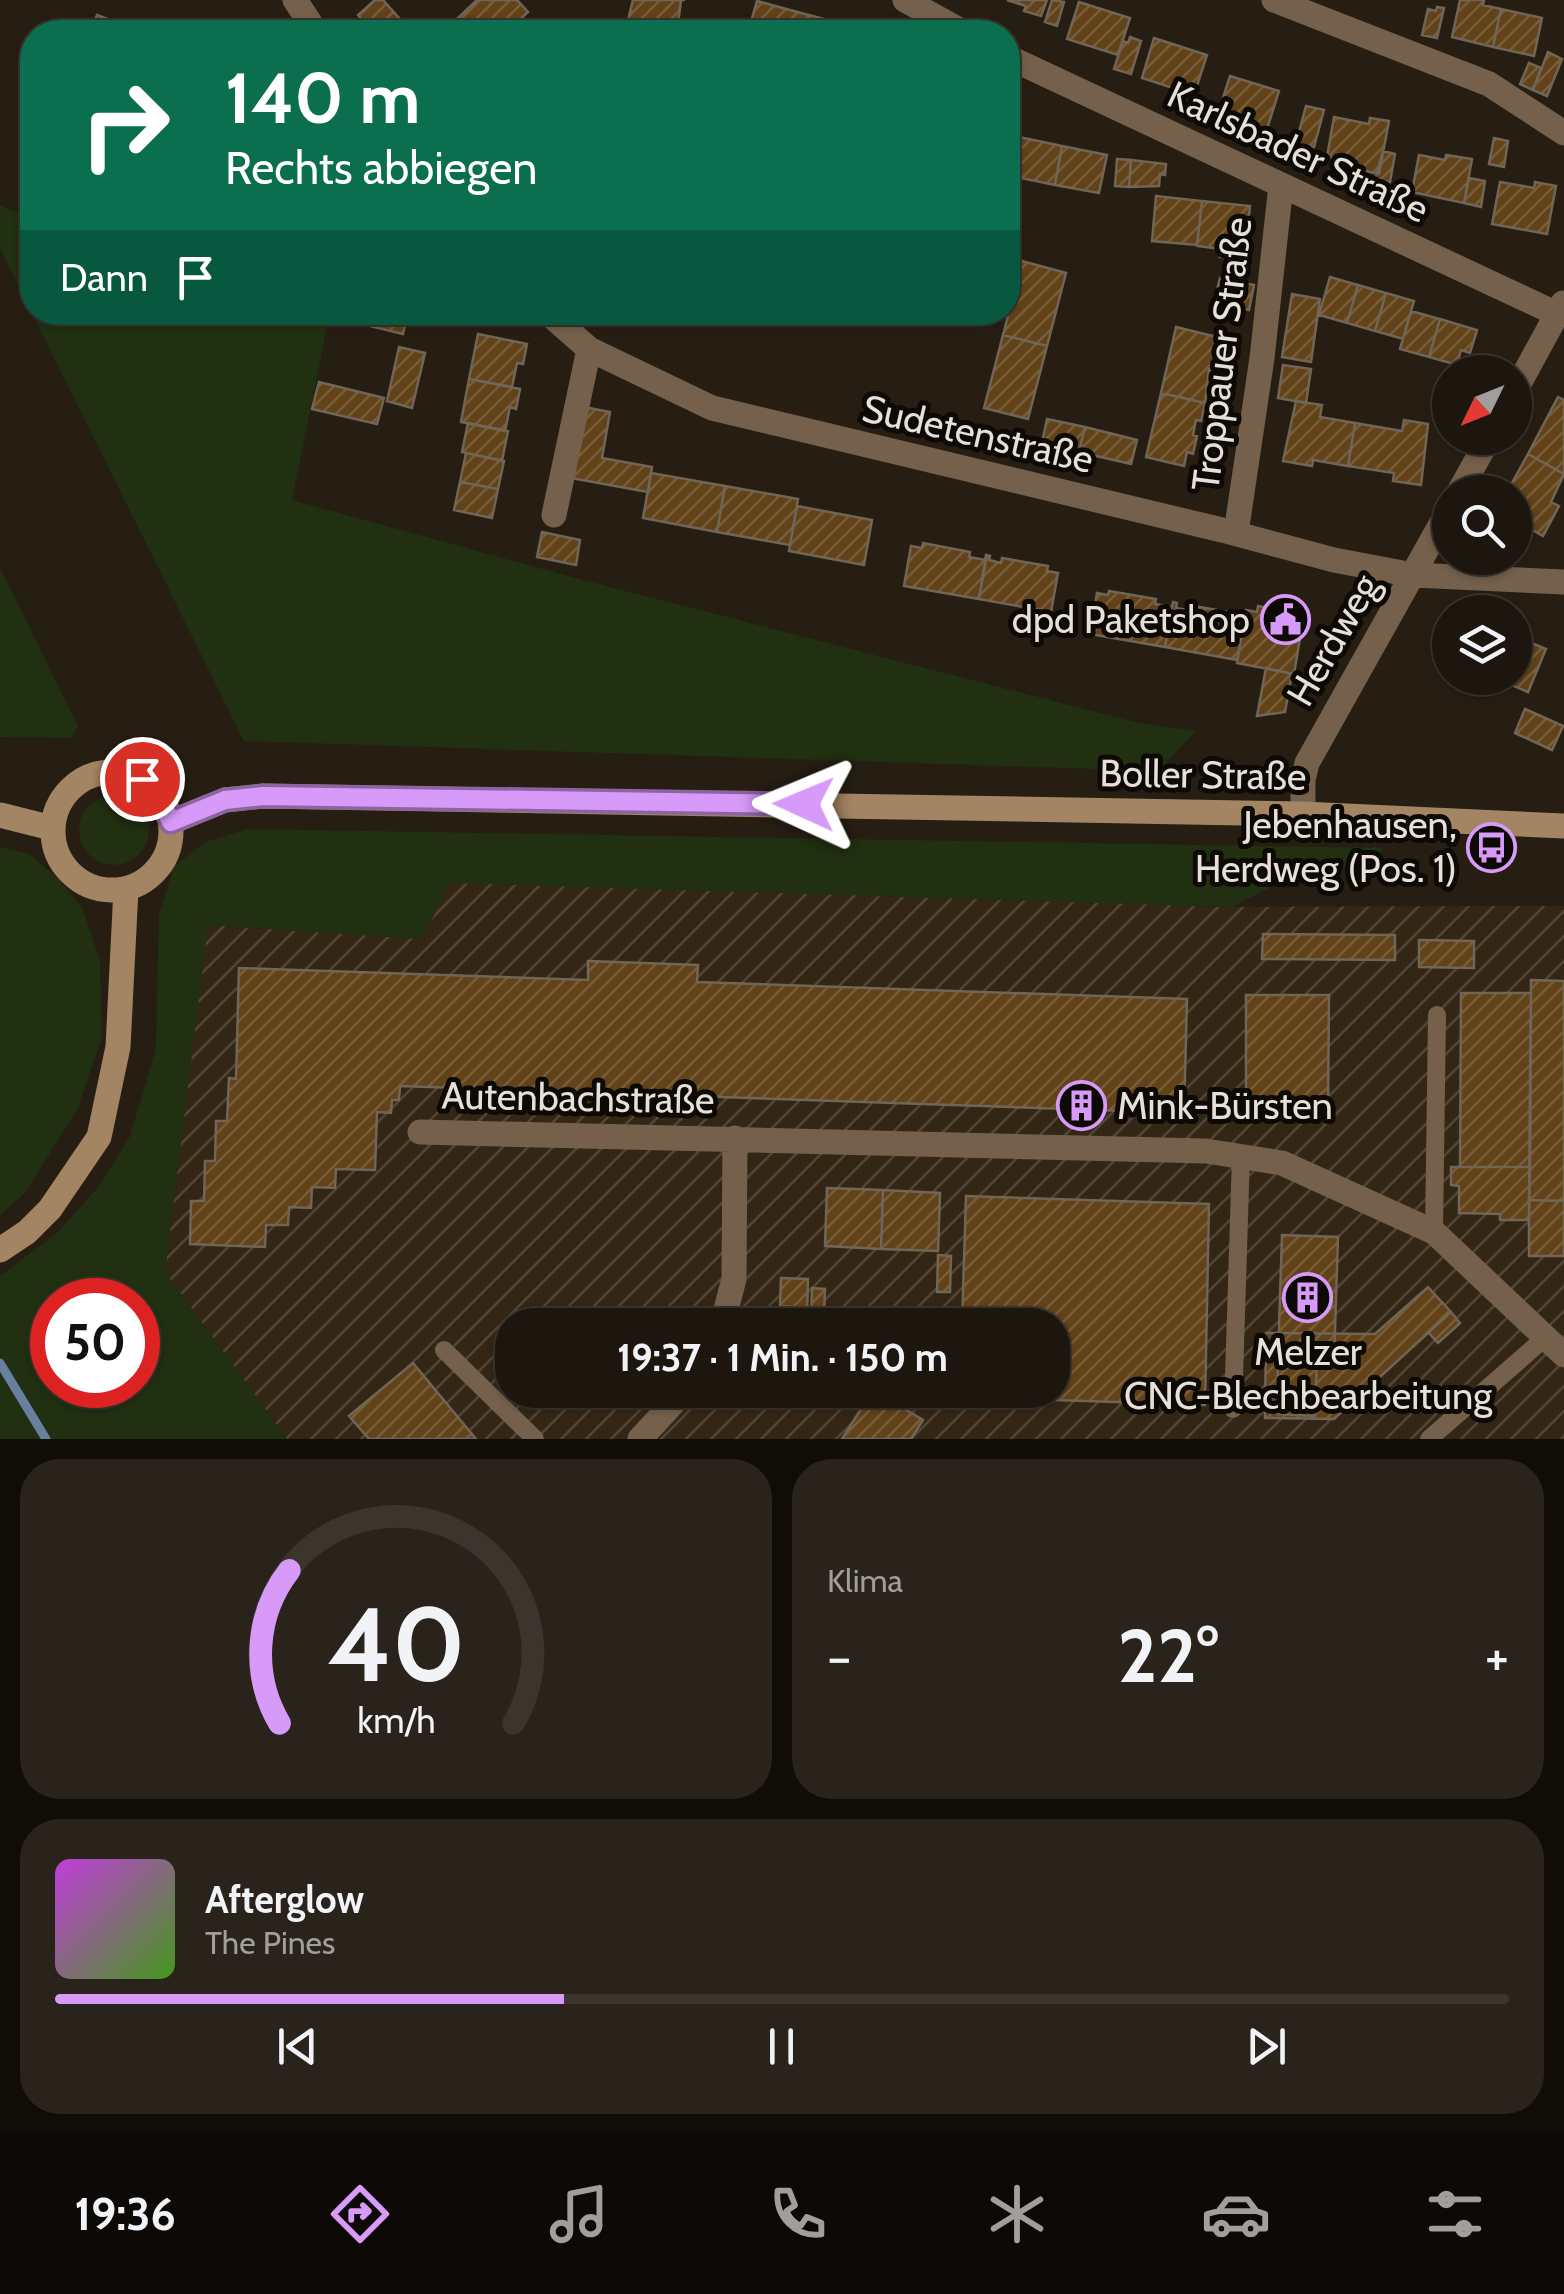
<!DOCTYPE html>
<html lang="de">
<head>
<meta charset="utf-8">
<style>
	body { margin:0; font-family:Cabin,sans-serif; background:#2a231c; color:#f1f3f6; height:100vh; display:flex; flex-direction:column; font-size:38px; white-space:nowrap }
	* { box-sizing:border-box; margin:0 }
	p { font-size:32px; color:#a09f9e }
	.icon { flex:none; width:55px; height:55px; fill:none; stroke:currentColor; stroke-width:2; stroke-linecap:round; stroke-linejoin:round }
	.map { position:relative; height:1439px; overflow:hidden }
	.details { display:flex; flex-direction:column; gap:20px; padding:20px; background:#100c08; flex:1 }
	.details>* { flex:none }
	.guide { position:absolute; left:20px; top:20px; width:1000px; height:305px; border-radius:40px; box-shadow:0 2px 8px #0004,0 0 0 2px #3b352e; background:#0b6e4f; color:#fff; overflow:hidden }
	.needle { width:65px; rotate:227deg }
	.controls { position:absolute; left:1432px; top:355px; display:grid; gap:20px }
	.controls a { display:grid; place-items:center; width:100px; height:100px; border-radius:50%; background:#1d160e; box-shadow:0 2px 8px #0004,0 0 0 2px #3b352e; font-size:50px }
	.speed { position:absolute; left:30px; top:1278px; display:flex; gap:20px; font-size:50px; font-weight:700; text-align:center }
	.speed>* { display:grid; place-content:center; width:130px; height:130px; border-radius:50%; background:#1d160e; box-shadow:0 2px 8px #0004,0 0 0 2px #3b352e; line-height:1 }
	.speed .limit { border:15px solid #d22; background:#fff; color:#111 }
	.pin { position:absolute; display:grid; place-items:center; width:85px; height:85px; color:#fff; margin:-42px; border:5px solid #fff; border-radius:50%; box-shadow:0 2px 10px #0007 }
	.me { position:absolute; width:110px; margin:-55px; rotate:271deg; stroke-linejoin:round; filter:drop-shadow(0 0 8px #0008) }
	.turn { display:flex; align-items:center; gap:35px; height:210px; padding:0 40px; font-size:45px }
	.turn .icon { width:130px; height:130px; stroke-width:2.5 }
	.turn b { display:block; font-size:70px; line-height:85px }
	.then { display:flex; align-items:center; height:95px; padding:0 40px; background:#0003; gap:20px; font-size:38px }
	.big { font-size:75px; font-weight:800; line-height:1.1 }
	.details .widget { flex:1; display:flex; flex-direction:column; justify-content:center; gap:15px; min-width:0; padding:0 35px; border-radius:40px; background:#2a231c }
	.details .dial { align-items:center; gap:0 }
	.dial svg { height:260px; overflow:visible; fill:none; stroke:#3b352e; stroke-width:7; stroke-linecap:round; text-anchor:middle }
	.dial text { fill:#f1f3f6; stroke:none }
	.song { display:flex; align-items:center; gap:30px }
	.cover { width:120px; height:120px; border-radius:15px; background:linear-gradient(135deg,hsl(290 70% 55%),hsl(100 70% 35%)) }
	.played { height:10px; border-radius:5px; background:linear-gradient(90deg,#d89af8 35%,#3b352e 35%) }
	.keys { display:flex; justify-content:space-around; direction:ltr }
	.heat { display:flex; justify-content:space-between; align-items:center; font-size:55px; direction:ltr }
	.details .tiles { flex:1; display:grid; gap:20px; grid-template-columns:1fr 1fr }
	.widget:last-child { grid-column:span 2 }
	.trip { position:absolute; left:495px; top:1308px; width:575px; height:100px; border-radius:40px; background:#1d160e; box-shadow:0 2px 8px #0004,0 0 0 2px #3b352e; font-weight:800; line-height:100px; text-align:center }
	.menu { display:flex; height:160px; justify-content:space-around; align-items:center; background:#0c0906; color:#a09f9e }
	.menu .icon { width:70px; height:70px }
	.menu .current { color:#d89af8 }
	.menu b { font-size:45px; color:#f1f3f6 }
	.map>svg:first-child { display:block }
	.industrial { fill:url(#industrial-furrows); fill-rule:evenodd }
	.green { fill:#203010; fill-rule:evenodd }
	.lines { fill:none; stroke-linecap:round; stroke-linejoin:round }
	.stream { stroke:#697f9f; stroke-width:9 }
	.building { fill:url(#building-hatch); stroke:#706557; stroke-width:2.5 }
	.lane { stroke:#74604b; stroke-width:18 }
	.street { stroke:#74604b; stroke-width:25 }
	.secondary { stroke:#a48563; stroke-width:25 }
	.route-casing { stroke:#8c64a1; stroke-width:25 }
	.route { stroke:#d89af8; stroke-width:18 }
	.labels { text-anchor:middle; stroke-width:10; stroke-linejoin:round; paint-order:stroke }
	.street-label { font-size:38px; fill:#e6e0d8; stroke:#0d0905 }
	.poi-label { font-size:38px; fill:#e6e0d8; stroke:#0d0905; text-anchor:end }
</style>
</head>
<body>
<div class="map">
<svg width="1564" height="1439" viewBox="0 0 1564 1439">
	<defs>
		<pattern id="industrial-furrows" width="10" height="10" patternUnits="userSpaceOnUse" patternTransform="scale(2.5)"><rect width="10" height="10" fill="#332615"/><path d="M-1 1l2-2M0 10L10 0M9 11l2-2" fill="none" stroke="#514536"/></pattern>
		<pattern id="building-hatch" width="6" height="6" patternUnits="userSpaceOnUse" patternTransform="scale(2.5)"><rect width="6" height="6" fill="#624218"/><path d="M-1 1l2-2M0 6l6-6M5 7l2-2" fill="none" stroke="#785d39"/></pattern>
	</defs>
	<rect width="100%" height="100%" fill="#271e13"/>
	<!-- industrial -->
	<path class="industrial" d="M 611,878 L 1209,907 L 1564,906 L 1564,1439 L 287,1439 L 165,1272 L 207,925 L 422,939 L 449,883 ZM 512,1325 L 1052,1325 L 1052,1390 L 512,1390 Z"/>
	<!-- green -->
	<path class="green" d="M 0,206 L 32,217 L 32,312 L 315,312 L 329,317 L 292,500 L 583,580 L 1139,723 L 1196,731 L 1158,771 L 244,741 L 0,249 Z
		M 0,568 L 78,726 L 71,738 L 0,737 Z
		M79 830a35 35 0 1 1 70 0a35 35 0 1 1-70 0Z
		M 248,829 L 1384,848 L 1376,858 L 1276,885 L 1231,907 L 450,883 L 422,939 L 208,925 L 165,1272 L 287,1439 L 0,1439 L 0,1276 L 58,1232 L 100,1185 L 130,1136 L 156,1049 L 159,915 L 174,866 L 206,842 ZM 138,1300 L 138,1385 L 52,1385 L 52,1300 Z
		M 0,847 L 29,854 L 59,879 L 82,908 L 100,960 L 102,1037 L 78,1108 L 25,1193 L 0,1215 Z"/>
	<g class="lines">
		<!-- stream -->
		<path class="stream" d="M 0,1363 L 46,1439"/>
	</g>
	<!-- building -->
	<path class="building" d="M 375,0 L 383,0 L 406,26 L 399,32 L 373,32 L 358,15 Z
		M 477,0 L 517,0 L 528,12 L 507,32 L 443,32 Z
		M 633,0 L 685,0 L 681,0 L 677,32 L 660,32 L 627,24 Z
		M 1007,0 L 1047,0 L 1041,16 L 1024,11 L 1026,6 Z
		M 1052,0 L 1064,2 L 1057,26 L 1045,22 Z
		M 1460,0 L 1484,0 L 1483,5 L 1501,9 L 1493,47 L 1452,37 Z
		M 757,1 L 809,15 L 804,32 L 748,32 Z
		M 1079,2 L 1130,18 L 1118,55 L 1067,39 Z
		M 1437,7 L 1444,8 L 1437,38 L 1422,35 L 1428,9 L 1436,11 Z
		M 1501,9 L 1542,18 L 1534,56 L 1493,47 Z
		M 97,15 L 116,22 L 113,30 L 119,32 L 90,32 Z
		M 809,15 L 860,29 L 859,32 L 804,32 Z
		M 1130,37 L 1141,41 L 1131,74 L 1114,69 L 1123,41 L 1128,43 Z
		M 1154,38 L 1207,55 L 1194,95 L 1142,78 Z
		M 1548,52 L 1562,59 L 1547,96 L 1533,90 Z
		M 1529,63 L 1541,68 L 1533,90 L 1520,84 Z
		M 1230,76 L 1279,91 L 1267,129 L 1218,113 Z
		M 1306,106 L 1324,110 L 1314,147 L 1296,143 Z
		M 1334,117 L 1369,124 L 1370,118 L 1389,121 L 1379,174 L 1346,167 L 1347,160 L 1327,157 Z
		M 1019,137 L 1062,146 L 1055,185 L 1011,176 Z
		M 1494,138 L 1508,141 L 1504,167 L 1489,164 Z
		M 1062,146 L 1107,155 L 1099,193 L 1055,185 Z
		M 1383,151 L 1395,154 L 1390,182 L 1375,179 Z
		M 1419,155 L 1445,160 L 1446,155 L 1472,159 L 1464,203 L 1412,192 Z
		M 1117,159 L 1131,160 L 1129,187 L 1115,186 Z
		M 1131,160 L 1166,164 L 1165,175 L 1160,174 L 1159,186 L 1129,187 Z
		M 1469,178 L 1485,181 L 1481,207 L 1464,203 Z
		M 1500,182 L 1534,188 L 1535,182 L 1556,186 L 1547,234 L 1492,224 Z
		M 1156,196 L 1202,201 L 1197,245 L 1152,241 Z
		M 1202,201 L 1250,206 L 1246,241 L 1252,241 L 1250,260 L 1220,257 L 1221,249 L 1197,246 Z
		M 1022,261 L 1066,273 L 1047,346 L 1003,335 Z
		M 1330,277 L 1358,285 L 1347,323 L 1319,315 Z
		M 1220,278 L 1254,285 L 1249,310 L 1214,302 Z
		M 1358,285 L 1386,293 L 1375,331 L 1347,323 Z
		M 1386,293 L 1414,301 L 1403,339 L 1375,331 Z
		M 1292,294 L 1320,299 L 1311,362 L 1282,357 Z
		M 1411,311 L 1440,319 L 1429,357 L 1400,349 Z
		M 361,312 L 408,314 L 403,334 L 358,323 Z
		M 1440,319 L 1477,330 L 1470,353 L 1461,350 L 1457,365 L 1429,357 Z
		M 1176,327 L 1221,338 L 1213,370 L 1209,369 L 1205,403 L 1161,393 Z
		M 478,334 L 527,344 L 523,364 L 517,363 L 512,387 L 469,379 Z
		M 1003,335 L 1047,346 L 1028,419 L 984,408 Z
		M 399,347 L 425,353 L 412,408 L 387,401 Z
		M 1283,365 L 1311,369 L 1306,403 L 1278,398 Z
		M 469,379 L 520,389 L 516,409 L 510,407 L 505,431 L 461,422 Z
		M 319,382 L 384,398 L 377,424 L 312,409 Z
		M 1161,393 L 1205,403 L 1201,421 L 1196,420 L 1193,435 L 1197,436 L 1193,454 L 1187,452 L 1184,466 L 1146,457 Z
		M 1558,397 L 1564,400 L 1564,474 L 1528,454 Z
		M 1296,401 L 1322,405 L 1320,417 L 1355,423 L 1348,466 L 1313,460 L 1312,466 L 1283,461 Z
		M 584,407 L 610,412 L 602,458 L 652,467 L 648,492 L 571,478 Z
		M 1047,419 L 1085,427 L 1079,452 L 1042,443 Z
		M 1404,420 L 1428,424 L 1421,485 L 1393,481 L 1394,473 L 1348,466 L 1355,423 L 1402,431 Z
		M 468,423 L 508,431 L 502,461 L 462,452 Z
		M 1085,427 L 1137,440 L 1131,464 L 1079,452 Z
		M 466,453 L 504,461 L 498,489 L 460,482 Z
		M 1528,454 L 1564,474 L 1551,502 L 1559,506 L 1543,536 L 1515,520 L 1515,492 L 1507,492 Z
		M 651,473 L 725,486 L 717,532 L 643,518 Z
		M 460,482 L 498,489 L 492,518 L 454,510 Z
		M 725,486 L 798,499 L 790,545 L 717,532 Z
		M 797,506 L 872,520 L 864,565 L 789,551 Z
		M 542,532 L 580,540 L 576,565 L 537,557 Z
		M 923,543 L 970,552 L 969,557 L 986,560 L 979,599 L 904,586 L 911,546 L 922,548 Z
		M 986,555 L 990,556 L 989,560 L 1001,563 L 1002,558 L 1048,566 L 1047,571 L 1058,573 L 1051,612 L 979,599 Z
		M 1109,591 L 1156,599 L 1155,604 L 1172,607 L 1165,647 L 1090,634 L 1097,593 L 1108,595 Z
		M 1173,602 L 1177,603 L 1176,608 L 1187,610 L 1188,605 L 1234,613 L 1233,618 L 1245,620 L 1237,660 L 1165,647 Z
		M 1258,606 L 1275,609 L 1274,615 L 1287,617 L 1288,611 L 1304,614 L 1294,674 L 1237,663 L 1246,610 L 1257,612 Z
		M 1515,636 L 1546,649 L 1528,692 L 1495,678 L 1515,678 Z
		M 1266,668 L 1292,674 L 1285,712 L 1257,716 Z
		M 1525,709 L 1563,726 L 1552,750 L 1515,733 Z
		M 1263,934 L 1395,935 L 1395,960 L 1262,959 Z
		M 1419,940 L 1474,941 L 1474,968 L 1419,967 Z
		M 588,961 L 698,965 L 697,982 L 1187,999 L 1184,1113 L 400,1086 L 399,1100 L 392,1100 L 391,1113 L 377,1112 L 375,1170 L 336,1169 L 335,1188 L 312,1187 L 311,1208 L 289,1207 L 288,1225 L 266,1225 L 265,1247 L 190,1244 L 191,1201 L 204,1201 L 205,1161 L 215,1161 L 216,1121 L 227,1121 L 229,1078 L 236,1079 L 239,968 L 588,980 Z
		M 1531,980 L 1564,981 L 1564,1201 L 1529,1200 Z
		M 1461,993 L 1531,993 L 1530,1167 L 1460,1167 Z
		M 1246,995 L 1329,995 L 1328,1110 L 1271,1110 L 1246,1120 Z
		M 1451,1167 L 1530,1167 L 1529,1220 L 1500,1220 L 1500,1214 L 1459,1213 L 1459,1186 L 1451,1185 Z
		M 827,1188 L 883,1190 L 881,1249 L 825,1246 Z
		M 883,1190 L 940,1193 L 938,1251 L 881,1249 Z
		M 966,1196 L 1209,1204 L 1205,1405 L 960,1397 L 960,1390 L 1052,1390 L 1052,1325 L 962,1325 Z
		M 1529,1200 L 1564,1201 L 1564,1256 L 1529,1256 Z
		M 1282,1235 L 1338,1237 L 1334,1361 L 1278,1359 Z
		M 938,1255 L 951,1256 L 950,1292 L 937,1292 Z
		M 781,1278 L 808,1279 L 807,1315 L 793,1314 L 793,1307 L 780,1306 Z
		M 1428,1287 L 1451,1312 L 1334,1419 L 1265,1418 L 1266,1333 L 1375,1334 Z
		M 812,1288 L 825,1289 L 824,1317 L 811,1317 Z
		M 1451,1312 L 1460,1323 L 1438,1343 L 1428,1332 Z
		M 1278,1359 L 1317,1360 L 1315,1416 L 1277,1414 Z
		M 413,1363 L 476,1439 L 369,1439 L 349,1416 Z
		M 873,1390 L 923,1420 L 911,1439 L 842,1439 Z"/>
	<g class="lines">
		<!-- lane -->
		<path class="lane" d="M 1434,1232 L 1437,1015
			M 444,1350 L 535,1439
			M 1233,1409 L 1241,1155
			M 1429,1439 L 1546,1337"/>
		<!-- street -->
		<path class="street" d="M 295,0 L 316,32
			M 905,0 L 963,32
			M 1274,0 L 1489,84 L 1564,133
			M 1008,57 L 1557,314
			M 547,312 L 589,349 L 712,408 L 1222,530 L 1334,560 L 1413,575 L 1564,582
			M 1515,391 L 1563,303
			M 1459,492 L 1489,438
			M 554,515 L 589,349
			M 1236,533 L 1262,358 L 1281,185
			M 1303,814 L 1303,780 L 1307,763 L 1450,508
			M 420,1132 L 1206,1151 L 1282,1163 L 1434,1232 L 1564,1355
			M 722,1325 L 734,1279 L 735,1138
			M 640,1439 L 685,1390"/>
		<!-- secondary -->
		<path class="secondary" d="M53 831a59 59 0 1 1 118 0a59 59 0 1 1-118 0Z
			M 0,815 L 52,828
			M 171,822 L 225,800 L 263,796 L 1303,814 L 1564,826
			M 0,1250 L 27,1232 L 50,1209 L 99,1137 L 118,1047 L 126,889"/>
	</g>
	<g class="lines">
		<defs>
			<path id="route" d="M 142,779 L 156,790 L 171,822 L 225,800 L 263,796 L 804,804"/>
		</defs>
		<!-- route casing -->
		<use href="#route" class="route-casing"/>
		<!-- route -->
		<use href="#route" class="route"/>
	</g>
	<!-- icons -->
	<defs>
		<symbol id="civic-ring" viewBox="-11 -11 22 22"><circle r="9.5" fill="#0d0905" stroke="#d89af8" stroke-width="1.5"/><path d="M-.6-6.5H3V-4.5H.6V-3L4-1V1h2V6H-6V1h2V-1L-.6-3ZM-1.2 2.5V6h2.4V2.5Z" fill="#d89af8"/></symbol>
		<symbol id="bus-ring" viewBox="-11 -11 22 22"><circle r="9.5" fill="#0d0905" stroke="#d89af8" stroke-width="1.5"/><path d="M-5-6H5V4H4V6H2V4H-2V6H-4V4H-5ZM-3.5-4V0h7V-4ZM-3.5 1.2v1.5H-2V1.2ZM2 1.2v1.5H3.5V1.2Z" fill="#d89af8"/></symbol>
		<symbol id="building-ring" viewBox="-11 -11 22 22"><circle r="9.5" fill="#0d0905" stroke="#d89af8" stroke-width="1.5"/><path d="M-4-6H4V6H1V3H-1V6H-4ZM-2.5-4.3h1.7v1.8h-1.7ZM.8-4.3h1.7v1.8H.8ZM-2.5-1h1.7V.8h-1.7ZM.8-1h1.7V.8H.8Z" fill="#d89af8"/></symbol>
	</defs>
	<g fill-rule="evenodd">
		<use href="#civic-ring" x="1258" y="592" width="55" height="55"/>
		<use href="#bus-ring" x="1464" y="820" width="55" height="55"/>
		<use href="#building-ring" x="1054" y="1078" width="55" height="55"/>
		<use href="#building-ring" x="1280" y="1270" width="55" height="55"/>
	</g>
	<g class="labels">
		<!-- street labels -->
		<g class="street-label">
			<text transform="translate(1298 152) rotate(25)" y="13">Karlsbader Straße</text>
			<text transform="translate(1222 354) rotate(-83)" y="13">Troppauer Straße</text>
			<text transform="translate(978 434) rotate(13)" y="13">Sudetenstraße</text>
			<text transform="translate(1333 640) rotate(-60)" y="13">Herdweg</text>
			<text transform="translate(1203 775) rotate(1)" y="13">Boller Straße</text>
			<text transform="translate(578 1098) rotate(1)" y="13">Autenbachstraße</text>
		</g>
		<!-- poi labels -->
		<g class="poi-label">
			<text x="1250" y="633">dpd Paketshop</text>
			<text x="1457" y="838">Jebenhausen,<tspan x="1457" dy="44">Herdweg (Pos. 1)</tspan></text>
			<text x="1117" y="1119" text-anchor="start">Mink-Bürsten</text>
			<text x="1308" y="1365" text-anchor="middle">Melzer<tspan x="1308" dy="44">CNC-Blechbearbeitung</tspan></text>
		</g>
	</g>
</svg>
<div class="controls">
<a><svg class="needle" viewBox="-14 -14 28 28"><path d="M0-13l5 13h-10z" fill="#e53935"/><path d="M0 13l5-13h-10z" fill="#a09f9e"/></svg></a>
<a><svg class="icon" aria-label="search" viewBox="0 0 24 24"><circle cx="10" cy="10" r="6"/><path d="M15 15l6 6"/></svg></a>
<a><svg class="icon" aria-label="layers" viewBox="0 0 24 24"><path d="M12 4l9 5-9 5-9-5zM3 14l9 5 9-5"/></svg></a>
</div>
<div class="speed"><div class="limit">50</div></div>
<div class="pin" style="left:142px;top:779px;background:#d93025"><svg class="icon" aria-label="arrive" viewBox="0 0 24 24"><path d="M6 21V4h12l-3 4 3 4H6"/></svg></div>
<svg class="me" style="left:804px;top:804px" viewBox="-20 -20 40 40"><path d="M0-17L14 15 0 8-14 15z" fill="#d89af8" stroke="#fff" stroke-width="4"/></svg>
<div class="trip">19:37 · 1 Min. · 150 m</div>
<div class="guide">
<div class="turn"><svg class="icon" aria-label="right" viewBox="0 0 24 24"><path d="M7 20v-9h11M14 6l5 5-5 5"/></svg><div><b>140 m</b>Rechts abbiegen</div></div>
<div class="then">Dann<svg class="icon" aria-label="arrive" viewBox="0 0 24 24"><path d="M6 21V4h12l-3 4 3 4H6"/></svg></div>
</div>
</div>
<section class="details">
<div class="tiles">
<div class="widget dial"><svg viewBox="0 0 100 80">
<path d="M14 69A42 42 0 1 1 86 69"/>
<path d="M14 69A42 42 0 0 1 17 22" stroke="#d89af8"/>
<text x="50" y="56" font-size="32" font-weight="700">40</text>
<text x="50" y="72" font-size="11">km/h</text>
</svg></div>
<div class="widget"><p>Klima</p>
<div class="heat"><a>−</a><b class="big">22°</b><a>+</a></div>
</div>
<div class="widget">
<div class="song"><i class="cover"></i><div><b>Afterglow</b><p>The Pines</p></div></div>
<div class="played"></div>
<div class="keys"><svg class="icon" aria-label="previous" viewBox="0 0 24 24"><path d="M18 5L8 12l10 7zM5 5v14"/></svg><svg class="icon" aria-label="pause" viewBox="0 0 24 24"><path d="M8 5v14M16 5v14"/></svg><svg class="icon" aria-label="next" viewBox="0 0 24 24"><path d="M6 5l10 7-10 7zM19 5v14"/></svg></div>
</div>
</div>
</section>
<nav class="menu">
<b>19:36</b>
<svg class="icon current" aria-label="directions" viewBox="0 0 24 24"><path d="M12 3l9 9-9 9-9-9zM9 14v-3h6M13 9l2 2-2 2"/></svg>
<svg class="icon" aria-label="music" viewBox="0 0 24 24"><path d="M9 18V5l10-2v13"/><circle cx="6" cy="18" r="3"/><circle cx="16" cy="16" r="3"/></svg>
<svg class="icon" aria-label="phone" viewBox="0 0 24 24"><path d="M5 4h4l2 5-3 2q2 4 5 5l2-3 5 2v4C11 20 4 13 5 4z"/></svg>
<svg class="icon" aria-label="climate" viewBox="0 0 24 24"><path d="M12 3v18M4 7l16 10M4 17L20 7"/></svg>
<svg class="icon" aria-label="car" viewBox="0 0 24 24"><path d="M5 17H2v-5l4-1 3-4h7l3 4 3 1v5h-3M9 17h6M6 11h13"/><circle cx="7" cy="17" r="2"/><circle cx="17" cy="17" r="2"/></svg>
<svg class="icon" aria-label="filters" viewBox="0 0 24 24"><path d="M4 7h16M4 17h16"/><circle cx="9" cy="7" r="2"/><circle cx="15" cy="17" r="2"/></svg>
</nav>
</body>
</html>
